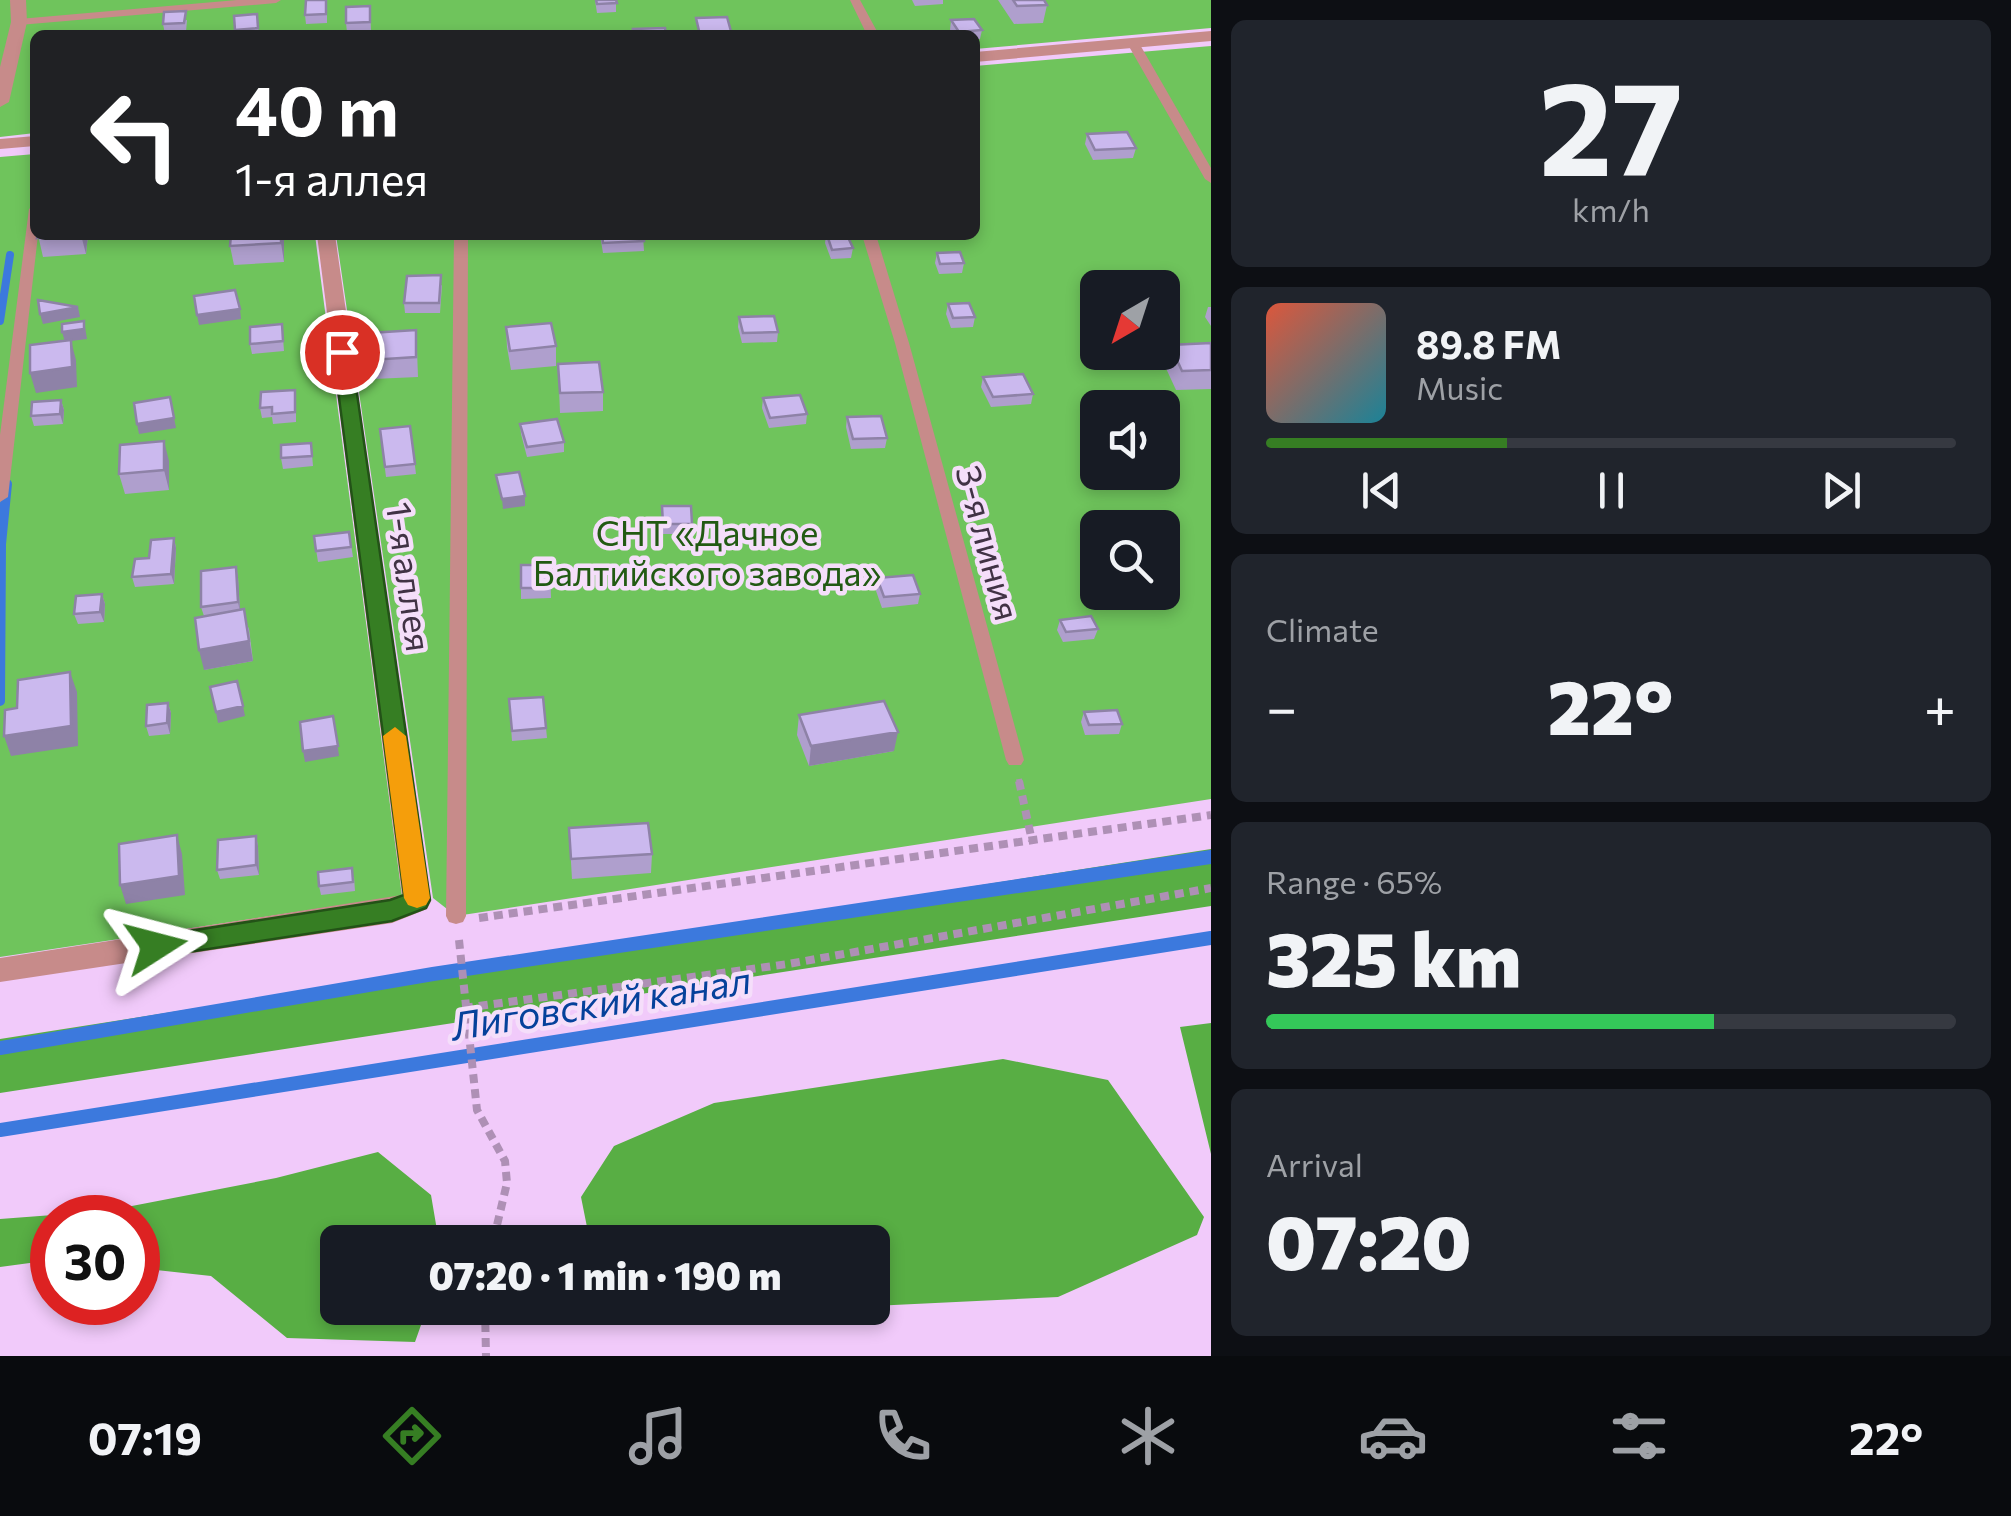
<!DOCTYPE html>
<html lang="en">
<head>
<meta charset="utf-8">
<style>
	body { margin:0; font-family:Commissioner,sans-serif; background:#20242c; color:#f1f3f6; height:100vh; display:flex; flex-direction:column; font-size:38px; white-space:nowrap }
	* { box-sizing:border-box; margin:0 }
	p { font-size:32px; color:#9ea1a6 }
	.icon { flex:none; width:55px; height:55px; fill:none; stroke:currentColor; stroke-width:2; stroke-linecap:round; stroke-linejoin:round }
	.map { position:relative; flex:1; overflow:hidden }
	.panel { display:flex; flex-direction:column; gap:20px; padding:20px; background:#0d0f14; width:800px }
	.panel>* { flex:none }
	.guide { position:absolute; left:30px; top:30px; width:950px; height:210px; border-radius:15px; box-shadow:0 5px 15px #0003; background:#202124; color:#fff; overflow:hidden }
	.needle { width:65px; rotate:219deg }
	.buttons { position:absolute; left:1080px; top:270px; display:grid; gap:20px }
	.buttons a { display:grid; place-items:center; width:100px; height:100px; border-radius:15px; background:#171b24; box-shadow:0 5px 15px #0003; font-size:50px }
	.speed { position:absolute; left:30px; top:1195px; display:flex; gap:20px; font-size:50px; font-weight:700; text-align:center }
	.speed>* { display:grid; place-content:center; width:130px; height:130px; border-radius:50%; background:#171b24; box-shadow:0 5px 15px #0003; line-height:1 }
	.speed .limit { border:15px solid #d22; background:#fff; color:#111 }
	.pin { position:absolute; display:grid; place-items:center; width:85px; height:85px; color:#fff; margin:-42px; border:5px solid #fff; border-radius:50%; box-shadow:0 2px 10px #0007 }
	.me { position:absolute; width:110px; margin:-55px; rotate:81deg; stroke-linejoin:round; filter:drop-shadow(0 0 8px #0008) }
	.turn { display:flex; align-items:center; gap:35px; height:210px; padding:0 40px; font-size:45px }
	.turn .icon { width:130px; height:130px; stroke-width:2.5 }
	.turn b { display:block; font-size:70px; line-height:85px }
	.big { font-size:75px; font-weight:800; line-height:1.1 }
	.panel .tile { flex:1; display:flex; flex-direction:column; justify-content:center; gap:15px; min-width:0; padding:0 35px; border-radius:15px; background:#20242c }
	.panel .dial { align-items:center; gap:0 }
	.dial b { font-size:130px; line-height:1 }
	.song { display:flex; align-items:center; gap:30px }
	.cover { width:120px; height:120px; border-radius:15px; background:linear-gradient(135deg,hsl(10 70% 55%),hsl(190 70% 35%)) }
	.played { height:10px; border-radius:5px; background:linear-gradient(90deg,#367e23 35%,#363941 35%) }
	.keys { display:flex; justify-content:space-around; direction:ltr }
	.heat { display:flex; justify-content:space-between; align-items:center; font-size:55px; direction:ltr }
	.charge { height:15px; border-radius:8px; background:linear-gradient(90deg,#34c759 65%,#363941 0) }
	.trip { position:absolute; left:320px; top:1225px; width:570px; height:100px; border-radius:15px; background:#171b24; box-shadow:0 5px 15px #0003; font-weight:800; line-height:100px; text-align:center }
	.tabs { display:flex; height:160px; justify-content:space-around; align-items:center; background:#090b0e; color:#9ea1a6 }
	.tabs .icon { width:70px; height:70px }
	.tabs .on { color:#367e23 }
	.tabs b { font-size:45px; color:#f1f3f6 }
	main { display:flex; flex:1; min-height:0 }
	.map>svg:first-child { display:block }
	.green { fill:#6fc45c; fill-rule:evenodd }
	.forest { fill:#58ae44 }
	.lines { fill:none; stroke-linecap:round; stroke-linejoin:round }
	.stream-far2 { stroke:#3c79dd; stroke-width:8 }
	.stream-far1 { stroke:#3c79dd; stroke-width:10 }
	.stream { stroke:#3c79dd; stroke-width:14 }
	.path-far1 { stroke:#ae90b5; stroke-width:6; stroke-dasharray:8 5; stroke-linecap:butt }
	.path { stroke:#ae90b5; stroke-width:8; stroke-dasharray:9 6; stroke-linecap:butt }
	.lane { fill:#c78b8a; fill-rule:evenodd }
	.street { fill:#c78b8a; fill-rule:evenodd }
	.wall { fill:#af9fcd }
	.shaded-wall { fill:#8e82a7 }
	.building { fill:#cbb9ee; stroke:#8e82a7; stroke-width:2.5 }
	.route { fill:#367e23; stroke:#235217; stroke-width:2.5 }
	.slow { fill:#f59e0b }
	.labels { text-anchor:middle; stroke-width:9; stroke-linejoin:round; paint-order:stroke }
	.park-label { font-size:35px; fill:#225a13; stroke:#f5defa }
	.street-label { font-size:35px; fill:#413245; stroke:#f5defa }
	.water-label { font-size:38px; font-style:italic; fill:#05419b; stroke:#f5defa }
</style>
</head>
<body>
<main>
<div class="map">
<svg width="1211" height="1356" viewBox="0 0 1211 1356">
	<rect width="100%" height="100%" fill="#f1cafa"/>
	<!-- green -->
	<path class="green" d="M 0,0 L 1211,0 L 1211,28 L 975,49 L 975,35 L 35,35 L 35,133 L 0,137 Z
		M 1211,46 L 1211,799 L 456,916 L 433,898 L 336,235 L 975,235 L 975,66 ZM 1098,288 L 1162,288 L 1162,352 L 1098,352 ZM 1098,408 L 1162,408 L 1162,472 L 1098,472 ZM 1098,528 L 1162,528 L 1162,592 L 1098,592 Z
		M 35,154 L 35,235 L 315,235 L 402,896 L 0,957 L 0,157 Z"/>
	<!-- forest -->
	<path class="forest" d="M 1211,849 L 1211,906 L 0,1093 L 0,1039 Z
		M 1211,1023 L 1211,1154 L 1180,1027 Z
		M 1003,1059 L 1108,1080 L 1204,1217 L 1197,1235 L 1058,1297 L 873,1306 L 872,1242 L 590,1242 L 581,1197 L 614,1146 L 714,1103 Z
		M 378,1152 L 431,1195 L 439,1242 L 338,1242 L 338,1308 L 427,1308 L 415,1342 L 287,1338 L 211,1276 L 138,1268 L 138,1218 L 52,1218 L 52,1260 L 0,1267 L 0,1219 L 106,1211 L 276,1178 Z
		M 603,1308 L 862,1308 L 717,1322 L 606,1322 Z"/>
	<g class="lines">
		<!-- stream-far2 -->
		<path class="stream-far2" d="M 0,321 L 10,255"/>
		<!-- stream-far1 -->
		<path class="stream-far1" d="M 0,701 L 1,544 L 7,484"/>
		<!-- stream -->
		<path class="stream" d="M 0,1048 L 433,974 L 1211,857
			M 0,1130 L 1211,938"/>
		<!-- path-far1 -->
		<path class="path-far1" d="M 1019,779 L 1020,784"/>
		<!-- path -->
		<path class="path" d="M 1019,781 L 1032,841
			M 479,918 L 1211,815
			M 459,940 L 477,1110 L 505,1161 L 507,1183 L 493,1242
			M 464,1008 L 788,964 L 1211,888
			M 485,1308 L 486,1356"/>
		<!-- lane -->
		<path class="lane" d="M 237,0 L 281,0 L 276,3 L 19,25 L 13,22 L 19,19 Z
			M 850,0 L 860,0 L 879,35 L 867,35 Z
			M 1133,40 L 1139,43 L 1211,168 L 1211,183 L 1205,179 L 1127,43 Z
			M 35,205 L 35,235 L 38,235 L 8,497 L 0,502 L 0,435 L 29,209 Z
			M 454,235 L 468,235 L 466,916 L 463,922 L 456,924 L 449,922 L 446,916 Z
			M 862,235 L 876,235 L 909,343 L 1024,760 L 1021,765 L 1009,765 L 1006,760 L 895,343 Z"/>
		<!-- street -->
		<path class="street" d="M 10,0 L 26,0 L 27,22 L 9,102 L 0,107 L 0,67 L 11,22 Z
			M 1211,31 L 1211,41 L 975,62 L 975,52 Z
			M 35,136 L 35,146 L 0,149 L 0,139 Z
			M 317,235 L 335,235 L 431,901 L 427,909 L 392,923 L 0,982 L 0,958 L 402,895 Z"/>
	</g>
	<!-- wall -->
	<path class="wall" d="M 595,0 L 616,0 L 616,12 L 597,13 Z
		M 912,0 L 943,0 L 943,4 L 915,6 Z
		M 998,0 L 1044,0 L 1047,5 L 1043,23 L 1014,24 Z
		M 370,6 L 371,31 L 347,32 L 346,23 Z
		M 327,8 L 327,23 L 306,24 L 305,15 Z
		M 257,14 L 259,35 L 236,35 L 234,16 Z
		M 187,20 L 186,32 L 165,34 L 163,24 Z
		M 951,20 L 982,30 L 980,39 L 975,40 L 975,35 L 953,35 L 950,30 Z
		M 1087,134 L 1136,148 L 1133,158 L 1093,160 L 1085,144 Z
		M 38,235 L 88,235 L 86,254 L 43,257 Z
		M 231,235 L 284,235 L 284,262 L 234,265 L 230,246 Z
		M 600,235 L 643,235 L 644,251 L 603,253 Z
		M 826,235 L 853,248 L 851,258 L 831,259 L 825,243 Z
		M 937,253 L 964,263 L 962,273 L 939,274 L 935,263 Z
		M 1104,278 L 1145,288 L 1102,288 Z
		M 442,285 L 440,313 L 405,313 L 404,303 Z
		M 948,304 L 975,317 L 973,327 L 951,328 L 946,314 Z
		M 1208,307 L 1211,307 L 1211,326 L 1205,317 Z
		M 739,317 L 778,332 L 777,342 L 742,343 L 738,327 Z
		M 282,324 L 284,351 L 252,354 L 250,344 Z
		M 506,327 L 556,346 L 556,366 L 511,370 L 507,347 Z
		M 1211,343 L 1211,389 L 1176,390 L 1164,364 L 1170,345 Z
		M 417,350 L 418,377 L 373,379 L 370,360 Z
		M 558,364 L 603,392 L 603,411 L 560,413 Z
		M 983,377 L 1033,394 L 1031,404 L 991,407 L 981,387 Z
		M 763,398 L 807,414 L 806,424 L 769,428 L 762,408 Z
		M 61,400 L 64,410 L 63,424 L 34,426 L 31,416 Z
		M 296,400 L 296,422 L 273,424 L 272,417 L 262,418 L 260,408 Z
		M 847,417 L 887,438 L 885,448 L 851,449 L 846,427 Z
		M 520,424 L 564,442 L 564,452 L 527,457 L 521,434 Z
		M 410,426 L 416,474 L 386,477 L 380,429 Z
		M 311,443 L 313,466 L 283,469 L 281,458 Z
		M 169,461 L 169,490 L 125,494 L 119,474 Z
		M 662,506 L 692,524 L 691,534 L 663,534 Z
		M 349,532 L 353,557 L 318,562 L 314,536 Z
		M 174,538 L 176,548 L 174,584 L 135,587 L 132,577 L 149,558 Z
		M 550,565 L 551,598 L 521,599 L 521,588 Z
		M 236,567 L 238,577 L 240,610 L 249,629 L 253,661 L 204,670 L 204,616 L 201,607 Z
		M 877,578 L 920,594 L 918,604 L 882,608 L 875,588 Z
		M 102,594 L 105,604 L 104,622 L 78,624 L 74,614 Z
		M 1060,620 L 1098,629 L 1094,639 L 1063,642 L 1057,630 Z
		M 543,697 L 547,738 L 512,741 L 509,699 Z
		M 168,703 L 171,713 L 170,734 L 149,736 L 146,726 Z
		M 1084,712 L 1122,724 L 1119,734 L 1085,735 L 1081,722 Z
		M 799,715 L 894,751 L 809,766 L 797,735 Z
		M 569,828 L 652,854 L 651,873 L 572,879 Z
		M 256,836 L 258,846 L 259,875 L 220,879 L 217,870 Z
		M 354,877 L 355,891 L 321,895 L 319,886 Z"/>
	<!-- shaded-wall -->
	<path class="shaded-wall" d="M 81,235 L 88,235 L 86,254 Z
		M 281,235 L 284,235 L 284,262 L 281,243 Z
		M 78,307 L 80,317 L 43,324 L 40,314 Z
		M 240,309 L 241,319 L 199,325 L 197,315 Z
		M 84,321 L 87,339 L 71,341 L 76,360 L 77,387 L 36,393 L 30,373 L 65,342 L 62,332 Z
		M 170,397 L 176,428 L 139,434 L 137,424 Z
		M 61,400 L 64,410 L 63,424 L 60,414 Z
		M 164,441 L 169,461 L 169,490 L 164,470 Z
		M 525,496 L 525,506 L 503,509 L 502,499 Z
		M 174,538 L 176,548 L 174,584 L 171,574 Z
		M 236,567 L 238,577 L 240,612 L 238,602 Z
		M 102,594 L 105,604 L 104,622 L 100,612 Z
		M 244,609 L 253,661 L 204,670 L 199,650 Z
		M 70,672 L 77,692 L 78,746 L 11,756 L 4,736 Z
		M 168,703 L 171,713 L 170,734 L 167,723 Z
		M 243,706 L 245,716 L 218,723 L 216,712 Z
		M 335,726 L 339,756 L 305,762 L 303,751 Z
		M 898,732 L 894,751 L 809,766 L 811,746 Z
		M 177,835 L 182,854 L 185,895 L 126,904 L 120,885 Z
		M 256,836 L 258,846 L 259,875 L 256,865 Z"/>
	<!-- building -->
	<path class="building" d="M 306,0 L 326,0 L 326,14 L 305,15 Z
		M 596,0 L 616,0 L 617,3 L 597,4 Z
		M 1013,0 L 1044,0 L 1047,5 L 1017,6 Z
		M 370,6 L 370,22 L 346,23 L 346,7 Z
		M 186,11 L 184,23 L 163,24 L 164,12 Z
		M 257,14 L 258,28 L 235,30 L 234,16 Z
		M 727,17 L 732,35 L 700,35 L 696,18 Z
		M 974,19 L 982,30 L 959,32 L 951,20 Z
		M 665,28 L 666,35 L 634,35 L 633,29 Z
		M 1127,132 L 1136,148 L 1095,150 L 1087,134 Z
		M 38,235 L 75,235 L 37,238 Z
		M 231,235 L 281,235 L 281,243 L 230,246 Z
		M 602,235 L 643,235 L 644,241 L 603,243 Z
		M 827,235 L 847,235 L 853,248 L 832,250 Z
		M 960,252 L 964,263 L 940,264 L 937,253 Z
		M 441,275 L 439,303 L 404,303 L 407,276 Z
		M 1136,275 L 1145,288 L 1111,288 L 1104,278 Z
		M 235,290 L 240,309 L 197,315 L 194,296 Z
		M 38,300 L 78,307 L 40,314 Z
		M 969,303 L 975,317 L 953,318 L 948,304 Z
		M 774,316 L 778,332 L 743,333 L 739,317 Z
		M 84,321 L 84,329 L 62,332 L 62,324 Z
		M 551,323 L 556,346 L 510,351 L 506,327 Z
		M 282,324 L 283,341 L 250,344 L 250,327 Z
		M 416,330 L 416,357 L 370,360 L 370,333 Z
		M 71,340 L 72,367 L 30,373 L 30,345 Z
		M 1211,343 L 1211,370 L 1182,371 L 1170,345 Z
		M 599,362 L 603,392 L 560,393 L 558,364 Z
		M 1023,374 L 1033,394 L 993,397 L 983,377 Z
		M 295,390 L 295,412 L 272,414 L 272,407 L 260,408 L 261,392 Z
		M 800,395 L 807,414 L 770,418 L 763,398 Z
		M 170,397 L 174,418 L 137,424 L 134,403 Z
		M 61,400 L 60,414 L 31,416 L 32,402 Z
		M 881,416 L 887,438 L 853,439 L 847,417 Z
		M 557,419 L 564,442 L 527,447 L 520,424 Z
		M 410,426 L 415,464 L 385,467 L 380,429 Z
		M 164,441 L 164,470 L 119,474 L 120,445 Z
		M 311,443 L 312,456 L 281,458 L 281,445 Z
		M 519,472 L 525,496 L 502,499 L 496,475 Z
		M 662,506 L 691,506 L 692,524 L 663,524 Z
		M 349,532 L 351,547 L 316,551 L 314,536 Z
		M 174,538 L 171,574 L 132,577 L 135,559 L 149,558 L 151,540 Z
		M 521,565 L 550,565 L 550,588 L 521,588 Z
		M 236,567 L 238,602 L 201,607 L 201,571 Z
		M 913,575 L 920,594 L 884,597 L 877,578 Z
		M 102,594 L 100,612 L 74,614 L 76,596 Z
		M 244,609 L 249,641 L 199,650 L 195,618 Z
		M 1091,616 L 1098,629 L 1066,632 L 1060,620 Z
		M 70,672 L 71,726 L 4,736 L 5,710 L 17,708 L 18,680 Z
		M 237,681 L 243,706 L 216,712 L 210,687 Z
		M 543,697 L 546,728 L 512,731 L 509,699 Z
		M 884,701 L 898,732 L 811,746 L 799,715 Z
		M 168,703 L 167,723 L 146,726 L 147,705 Z
		M 1117,710 L 1122,724 L 1089,725 L 1084,712 Z
		M 333,716 L 338,746 L 303,751 L 300,722 Z
		M 648,823 L 652,854 L 571,859 L 569,828 Z
		M 177,835 L 179,876 L 120,885 L 119,844 Z
		M 256,836 L 256,865 L 217,870 L 218,840 Z
		M 352,868 L 353,882 L 319,886 L 318,872 Z"/>
	<!-- route -->
	<path class="route" d="M 342,347 L 351,352 L 430,900 L 426,908 L 392,921 L 156,957 L 147,954 L 143,946 L 147,939 L 156,936 L 390,900 L 404,895 L 333,352 Z"/>
	<!-- slow -->
	<path class="slow" d="M 395,727 L 406,736 L 430,898 L 426,905 L 417,908 L 408,905 L 404,898 L 383,736 Z"/>
	<g class="labels">
		<!-- park labels -->
		<g class="park-label">
			<text x="707" y="546">СНТ «Дачное<tspan x="707" dy="40">Балтийского завода»</tspan></text>
		</g>
		<!-- street labels -->
		<g class="street-label">
			<text transform="translate(987 543) rotate(75)" y="12">3-я линия</text>
			<text transform="translate(408 577) rotate(82)" y="12">1-я аллея</text>
		</g>
		<!-- water labels -->
		<g class="water-label">
			<text transform="translate(601 1004) rotate(-9)" y="13">Лиговский канал</text>
		</g>
	</g>
</svg>
<div class="buttons">
<a><svg class="needle" viewBox="-14 -14 28 28"><path d="M0-13l5 13h-10z" fill="#e53935"/><path d="M0 13l5-13h-10z" fill="#9ea1a6"/></svg></a>
<a><svg class="icon" aria-label="sound" viewBox="0 0 24 24"><path d="M4 9h4l5-4v14l-5-4H4zM17 9q2 3 0 6"/></svg></a>
<a><svg class="icon" aria-label="search" viewBox="0 0 24 24"><circle cx="10" cy="10" r="6"/><path d="M15 15l6 6"/></svg></a>
</div>
<div class="speed"><div class="limit">30</div></div>
<div class="pin" style="left:342px;top:352px;background:#d93025"><svg class="icon" aria-label="arrive" viewBox="0 0 24 24"><path d="M6 21V4h12l-3 4 3 4H6"/></svg></div>
<svg class="me" style="left:156px;top:946px" viewBox="-20 -20 40 40"><path d="M0-17L14 15 0 8-14 15z" fill="#367e23" stroke="#fff" stroke-width="4"/></svg>
<div class="trip">07:20 · 1 min · 190 m</div>
<div class="guide">
<div class="turn"><svg class="icon" aria-label="left" viewBox="0 0 24 24"><path d="M17 20v-9H6M10 6l-5 5 5 5"/></svg><div><b>40 m</b>1-я аллея</div></div>
</div>
</div>
<section class="panel">
<div class="tile dial"><b>27</b><p>km/h</p></div>
<div class="tile">
<div class="song"><i class="cover"></i><div><b>89.8 FM</b><p>Music</p></div></div>
<div class="played"></div>
<div class="keys"><svg class="icon" aria-label="previous" viewBox="0 0 24 24"><path d="M18 5L8 12l10 7zM5 5v14"/></svg><svg class="icon" aria-label="pause" viewBox="0 0 24 24"><path d="M8 5v14M16 5v14"/></svg><svg class="icon" aria-label="next" viewBox="0 0 24 24"><path d="M6 5l10 7-10 7zM19 5v14"/></svg></div>
</div>
<div class="tile"><p>Climate</p>
<div class="heat"><a>−</a><b class="big">22°</b><a>+</a></div>
</div>
<div class="tile"><p>Range · 65%</p><b class="big">325 km</b><div class="charge"></div></div>
<div class="tile"><p>Arrival</p><b class="big">07:20</b></div>
</section>
</main>
<nav class="tabs">
<b>07:19</b>
<svg class="icon on" aria-label="directions" viewBox="0 0 24 24"><path d="M12 3l9 9-9 9-9-9zM9 14v-3h6M13 9l2 2-2 2"/></svg>
<svg class="icon" aria-label="music" viewBox="0 0 24 24"><path d="M9 18V5l10-2v13"/><circle cx="6" cy="18" r="3"/><circle cx="16" cy="16" r="3"/></svg>
<svg class="icon" aria-label="phone" viewBox="0 0 24 24"><path d="M5 4h4l2 5-3 2q2 4 5 5l2-3 5 2v4C11 20 4 13 5 4z"/></svg>
<svg class="icon" aria-label="climate" viewBox="0 0 24 24"><path d="M12 3v18M4 7l16 10M4 17L20 7"/></svg>
<svg class="icon" aria-label="car" viewBox="0 0 24 24"><path d="M5 17H2v-5l4-1 3-4h7l3 4 3 1v5h-3M9 17h6M6 11h13"/><circle cx="7" cy="17" r="2"/><circle cx="17" cy="17" r="2"/></svg>
<svg class="icon" aria-label="filters" viewBox="0 0 24 24"><path d="M4 7h16M4 17h16"/><circle cx="9" cy="7" r="2"/><circle cx="15" cy="17" r="2"/></svg>
<b>22°</b>
</nav>
</body>
</html>
